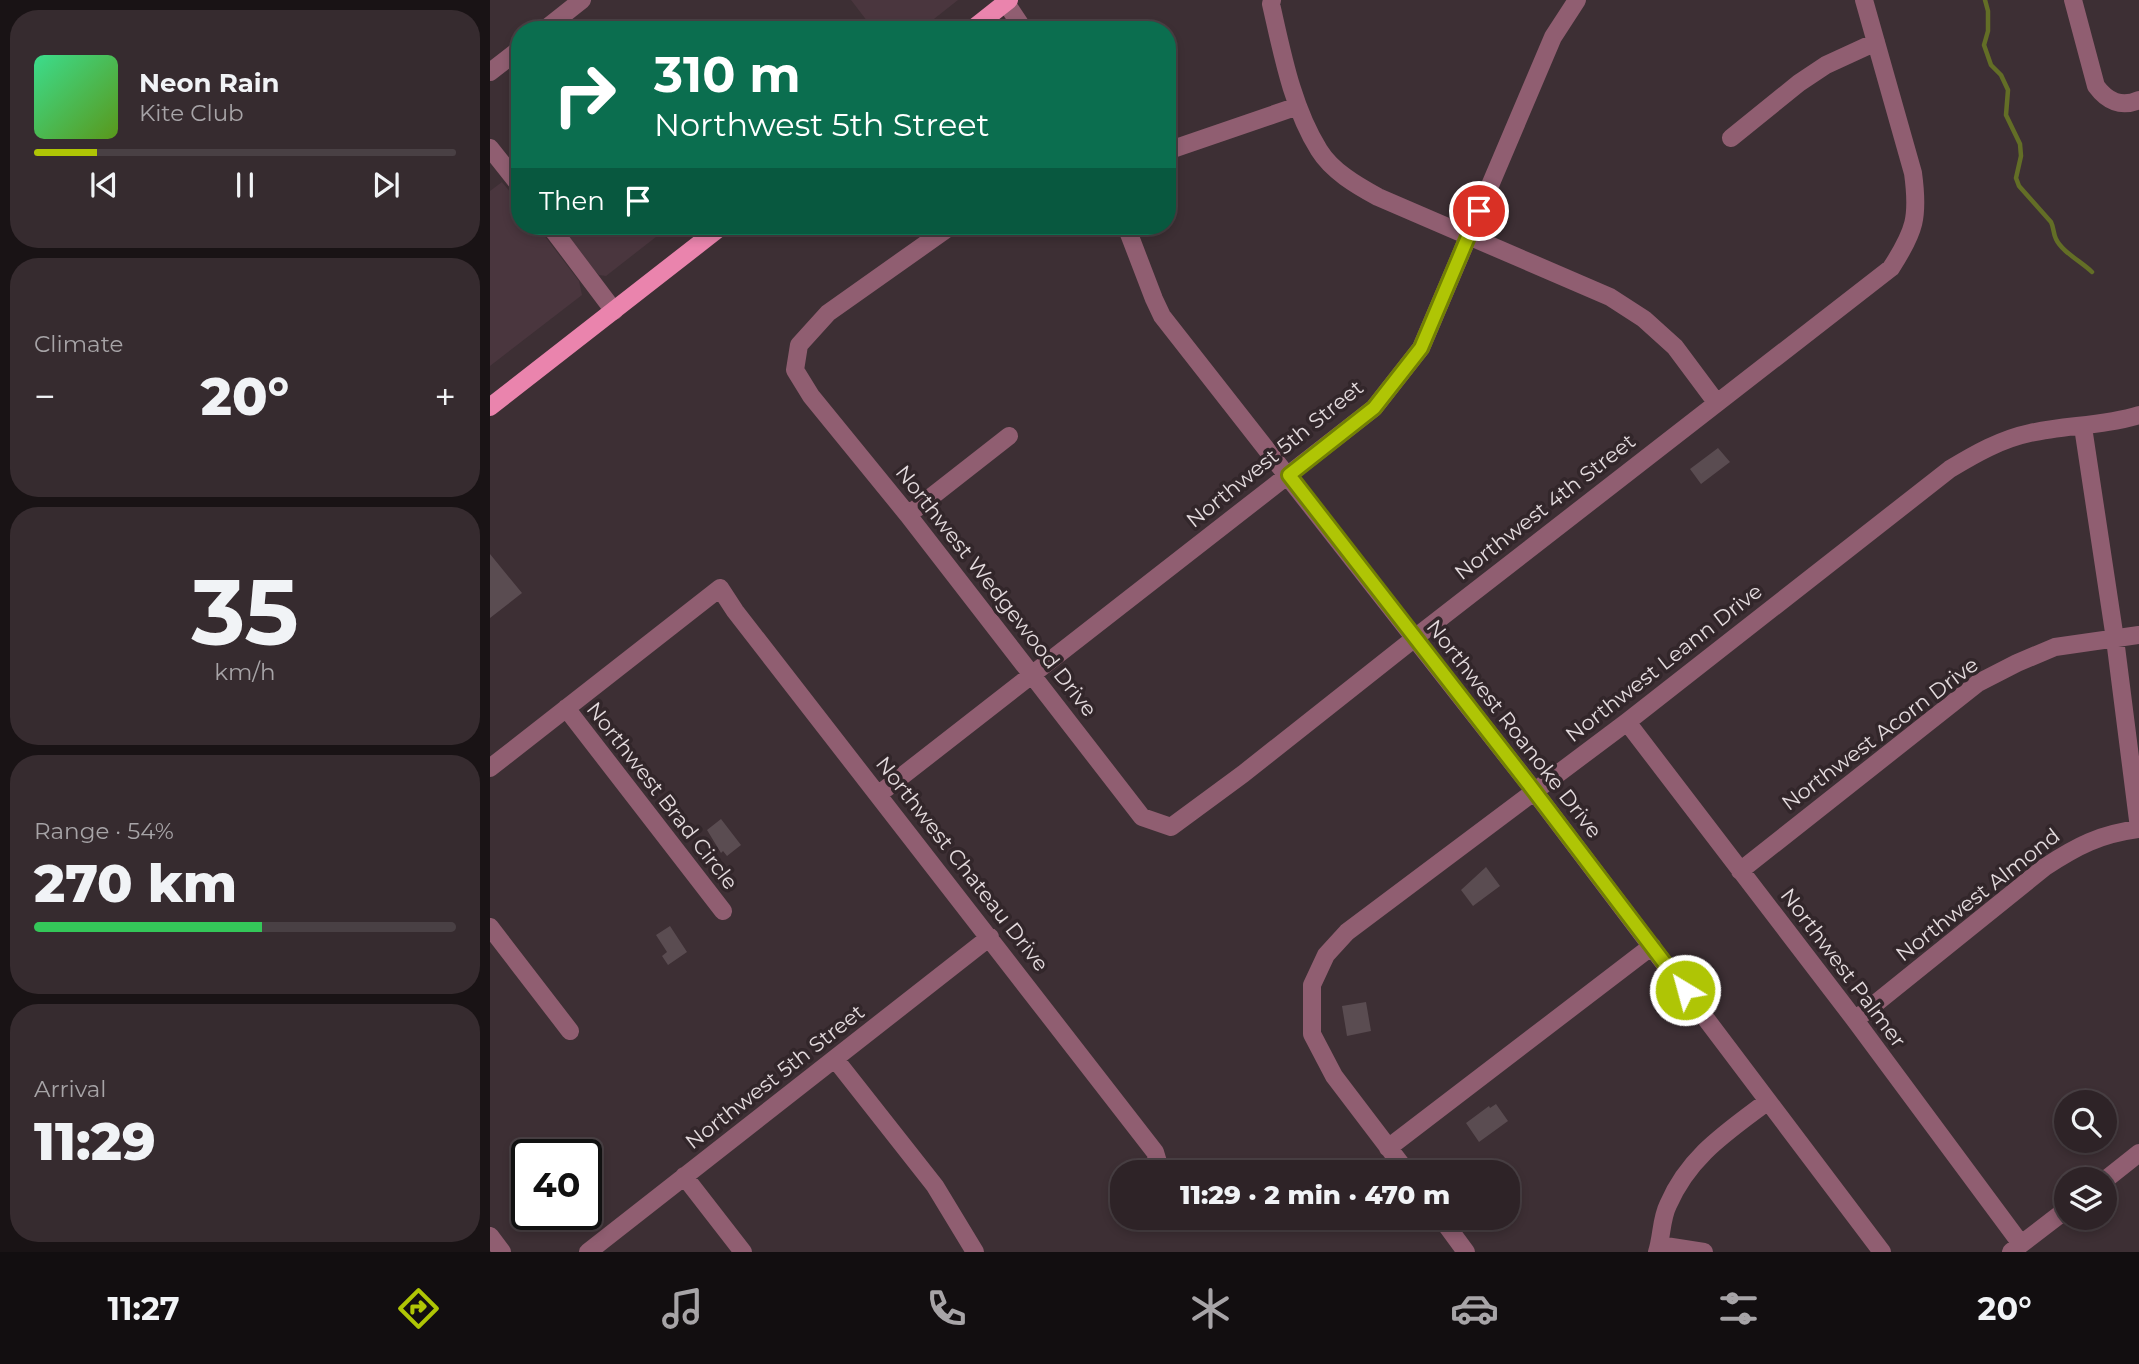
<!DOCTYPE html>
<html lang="en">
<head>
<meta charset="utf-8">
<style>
	body { margin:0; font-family:Montserrat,sans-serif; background:#362b2f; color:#f1f3f6; height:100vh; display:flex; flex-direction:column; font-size:26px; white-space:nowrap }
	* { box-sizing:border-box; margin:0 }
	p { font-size:23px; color:#a7a4a7 }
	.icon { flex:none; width:38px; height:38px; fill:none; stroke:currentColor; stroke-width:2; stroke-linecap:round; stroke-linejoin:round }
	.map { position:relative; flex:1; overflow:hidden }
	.sheet { display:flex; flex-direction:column; gap:10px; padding:10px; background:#191315; width:490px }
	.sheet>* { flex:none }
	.top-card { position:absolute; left:21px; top:21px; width:665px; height:214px; border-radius:28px; box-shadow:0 4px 10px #0003,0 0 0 2px #494044; background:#0b6e4f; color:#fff; overflow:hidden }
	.controls { position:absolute; left:1564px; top:1090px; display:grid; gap:14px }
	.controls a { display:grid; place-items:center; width:63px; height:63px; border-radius:50%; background:#2e2327; box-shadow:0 4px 10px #0003,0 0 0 2px #494044; font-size:35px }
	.speed { position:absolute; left:21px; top:1139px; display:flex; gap:14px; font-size:35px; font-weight:700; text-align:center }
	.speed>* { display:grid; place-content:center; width:91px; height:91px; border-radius:50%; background:#2e2327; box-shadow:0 4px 10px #0003,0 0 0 2px #494044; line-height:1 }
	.speed .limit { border:4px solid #111; border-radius:10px; background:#fff; color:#111 }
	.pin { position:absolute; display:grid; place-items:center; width:60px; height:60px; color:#fff; margin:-30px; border:4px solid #fff; border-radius:50%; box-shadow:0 2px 7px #0007 }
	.me { position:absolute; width:77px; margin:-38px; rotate:323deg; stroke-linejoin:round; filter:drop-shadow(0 0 5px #0008) }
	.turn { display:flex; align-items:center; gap:24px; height:147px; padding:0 28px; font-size:32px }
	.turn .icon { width:91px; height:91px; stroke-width:2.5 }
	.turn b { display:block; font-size:49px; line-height:60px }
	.then { display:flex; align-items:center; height:66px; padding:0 28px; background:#0003; gap:14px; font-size:26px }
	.big { font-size:52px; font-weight:800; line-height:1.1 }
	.sheet .widget { flex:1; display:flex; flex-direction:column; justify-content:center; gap:10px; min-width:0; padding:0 24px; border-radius:28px; background:#362b2f }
	.sheet .dial { align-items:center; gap:0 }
	.dial b { font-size:91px; line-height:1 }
	.song { display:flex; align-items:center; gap:21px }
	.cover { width:84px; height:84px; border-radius:10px; background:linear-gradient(135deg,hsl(150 70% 55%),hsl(90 70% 35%)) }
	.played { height:7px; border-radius:4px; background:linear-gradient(90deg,#afc505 15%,#494044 15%) }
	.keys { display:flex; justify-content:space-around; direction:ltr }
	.heat { display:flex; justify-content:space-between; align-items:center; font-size:38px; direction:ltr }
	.charge { height:10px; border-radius:5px; background:linear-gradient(90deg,#34c759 54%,#494044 0) }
	.trip { position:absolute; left:620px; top:1160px; width:410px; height:70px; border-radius:28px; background:#2e2327; box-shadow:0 4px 10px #0003,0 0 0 2px #494044; font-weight:800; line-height:70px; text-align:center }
	.dock { display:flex; height:112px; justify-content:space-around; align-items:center; background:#120e10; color:#a7a4a7 }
	.dock .icon { width:49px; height:49px }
	.dock .current { color:#afc505 }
	.dock b { font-size:32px; color:#f1f3f6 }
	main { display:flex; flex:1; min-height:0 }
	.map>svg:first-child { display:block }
	.built { fill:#4a363e }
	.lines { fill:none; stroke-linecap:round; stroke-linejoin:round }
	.stream { stroke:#636e26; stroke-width:4.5 }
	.building { fill:#5a4c51 }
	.minor { stroke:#905e71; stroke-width:18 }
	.major { stroke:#ea84ad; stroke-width:18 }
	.route-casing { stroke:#728003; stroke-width:18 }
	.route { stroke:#afc505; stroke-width:12 }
	.labels { text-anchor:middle; stroke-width:7; stroke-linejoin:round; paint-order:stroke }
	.street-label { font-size:21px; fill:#e4dbde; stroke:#32262a }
</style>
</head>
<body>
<main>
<section class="sheet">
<div class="widget">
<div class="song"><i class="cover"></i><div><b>Neon Rain</b><p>Kite Club</p></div></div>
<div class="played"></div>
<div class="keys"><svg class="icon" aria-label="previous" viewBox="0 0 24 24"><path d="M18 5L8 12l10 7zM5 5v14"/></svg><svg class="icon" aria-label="pause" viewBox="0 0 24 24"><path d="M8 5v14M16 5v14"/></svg><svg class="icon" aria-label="next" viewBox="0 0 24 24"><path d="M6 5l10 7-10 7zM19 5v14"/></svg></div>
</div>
<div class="widget"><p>Climate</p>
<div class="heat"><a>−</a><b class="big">20°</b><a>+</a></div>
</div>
<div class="widget dial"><b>35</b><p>km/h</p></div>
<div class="widget"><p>Range · 54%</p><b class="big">270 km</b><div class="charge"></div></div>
<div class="widget"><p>Arrival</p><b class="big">11:29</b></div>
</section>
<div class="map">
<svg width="1649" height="1252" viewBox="0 0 1649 1252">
	<rect width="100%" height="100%" fill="#3d2f34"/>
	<!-- built -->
	<path class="built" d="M 361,0 L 468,0 L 430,30 L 384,30 Z
		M 12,182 L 30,204 L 30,226 L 47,226 L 89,281 L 92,295 L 0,366 L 0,191 Z
		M 70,226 L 180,226 L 116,276 L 109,275 L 105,271 Z"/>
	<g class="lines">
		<!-- stream -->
		<path class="stream" d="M 1495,0 L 1498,11 L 1498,31 L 1494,45 L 1501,65 L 1511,75 L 1518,90 L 1516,115 L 1530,144 L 1531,156 L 1526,178 L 1529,186 L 1561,222 C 1564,228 1563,233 1566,239 C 1572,252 1592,262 1602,272"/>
	</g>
	<!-- building -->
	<path class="building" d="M 1228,448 L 1240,462 L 1211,484 L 1200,469 Z
		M 0,554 L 32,593 L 0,618 Z
		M 231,819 L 251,845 L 237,856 L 233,851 L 231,853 L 217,830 Z
		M 996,867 L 1010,886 L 983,906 L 971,890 Z
		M 180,926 L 197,952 L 178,965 L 172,956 L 177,952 L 166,935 Z
		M 876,1002 L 881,1031 L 857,1036 L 852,1006 Z
		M 1006,1104 L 1018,1121 L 989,1142 L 976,1123 L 999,1106 L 1000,1108 Z"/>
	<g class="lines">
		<!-- minor -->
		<path class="minor" d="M 514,0 L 534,30
			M 782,0 L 781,4 C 792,52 802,107 829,150 C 842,171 866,185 888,197 L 1120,297 L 1154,319 L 1185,347 L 1226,402
			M 1583,0 L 1606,86 C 1617,101 1631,108 1649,100
			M 54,30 L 92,0
			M 0,72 L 30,49
			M 1241,138 L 1309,83 L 1336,65 L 1386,42
			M 0,148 L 30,186
			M 677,151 L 808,106
			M 60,226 L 124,311
			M 461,226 L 338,313 L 309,345 L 305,370 L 321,396 L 418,515 L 652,817 L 681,827 L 753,774 L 935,630 L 1401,268 C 1425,231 1429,217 1423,173 L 1374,0
			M 636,226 L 664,299 L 672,316 L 1038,783 L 1392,1252
			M 1593,427 L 1625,639 L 1649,828
			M 418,515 L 519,436
			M 76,708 L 233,911
			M 1137,722 L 1365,1020 L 1531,1244
			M 0,768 L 230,588 L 245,611 L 665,1152 L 671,1172
			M 389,794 L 884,408 L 931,348 L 1063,37 L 1087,0
			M 1250,871 L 1488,683 L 1527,663 L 1565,647 L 1649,635
			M 0,927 L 80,1031
			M 1365,1020 L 1555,867 C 1587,846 1610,834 1649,829
			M 345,1059 L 445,1186 L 485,1252
			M 898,1148 L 1162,946
			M 917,1172 L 844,1076 L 822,1034 L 822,985 L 836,955 L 857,932 L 1137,722 L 1460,469 C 1485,454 1511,439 1540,433 C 1576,425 1614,426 1649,415
			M 194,1176 L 253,1252
			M 1615,1180 L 1649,1153
			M 951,1218 L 976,1252
			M 0,1236 L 12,1252
			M 1169,1245 L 1214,1252
			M 98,1252 L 500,937
			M 1167,1252 C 1172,1237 1171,1219 1178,1205 C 1199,1156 1237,1132 1278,1101
			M 1521,1252 L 1577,1209"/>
		<!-- major -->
		<path class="major" d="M 481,30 L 519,0
			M 0,407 L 232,226"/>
	</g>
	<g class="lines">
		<defs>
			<path id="route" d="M 989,211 L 931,348 L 884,408 L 799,475 L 1038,783 L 1195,990"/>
		</defs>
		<!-- route casing -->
		<use href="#route" class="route-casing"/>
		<!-- route -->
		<use href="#route" class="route"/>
	</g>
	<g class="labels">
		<!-- street labels -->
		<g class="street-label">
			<text transform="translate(785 454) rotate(-39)" y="7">Northwest 5th Street</text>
			<text transform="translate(1055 507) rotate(-38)" y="7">Northwest 4th Street</text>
			<text transform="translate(506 591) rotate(52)" y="7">Northwest Wedgewood Drive</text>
			<text transform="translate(1174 663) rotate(-38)" y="7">Northwest Leann Drive</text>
			<text transform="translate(1024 729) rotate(52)" y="7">Northwest Roanoke Drive</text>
			<text transform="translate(1390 734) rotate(-37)" y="7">Northwest Acorn Drive</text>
			<text transform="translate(172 796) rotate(52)" y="7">Northwest Brad Circle</text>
			<text transform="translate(472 864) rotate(52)" y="7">Northwest Chateau Drive</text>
			<text transform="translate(1488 895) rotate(-38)" y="7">Northwest Almond</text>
			<text transform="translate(1353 968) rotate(53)" y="7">Northwest Palmer</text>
			<text transform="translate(285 1077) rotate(-38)" y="7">Northwest 5th Street</text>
		</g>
	</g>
</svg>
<div class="controls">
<a><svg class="icon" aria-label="search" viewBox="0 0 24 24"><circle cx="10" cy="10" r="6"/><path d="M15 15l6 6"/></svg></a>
<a><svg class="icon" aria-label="layers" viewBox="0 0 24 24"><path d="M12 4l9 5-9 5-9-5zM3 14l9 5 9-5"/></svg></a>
</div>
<div class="speed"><div class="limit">40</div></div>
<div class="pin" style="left:989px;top:211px;background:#d93025"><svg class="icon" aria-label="arrive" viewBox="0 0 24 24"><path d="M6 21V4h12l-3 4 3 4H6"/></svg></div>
<svg class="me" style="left:1195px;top:990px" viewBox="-20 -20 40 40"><circle r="17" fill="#afc505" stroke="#fff" stroke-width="3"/><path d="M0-11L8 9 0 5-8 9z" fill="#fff"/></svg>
<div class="trip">11:29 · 2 min · 470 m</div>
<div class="top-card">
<div class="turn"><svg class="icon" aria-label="right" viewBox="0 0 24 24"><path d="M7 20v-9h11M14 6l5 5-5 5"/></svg><div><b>310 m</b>Northwest 5th Street</div></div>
<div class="then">Then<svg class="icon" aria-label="arrive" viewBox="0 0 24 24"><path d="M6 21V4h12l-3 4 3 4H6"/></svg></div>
</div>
</div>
</main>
<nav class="dock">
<b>11:27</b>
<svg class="icon current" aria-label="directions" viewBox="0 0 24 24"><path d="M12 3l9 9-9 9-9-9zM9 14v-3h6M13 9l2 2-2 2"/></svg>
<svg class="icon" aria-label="music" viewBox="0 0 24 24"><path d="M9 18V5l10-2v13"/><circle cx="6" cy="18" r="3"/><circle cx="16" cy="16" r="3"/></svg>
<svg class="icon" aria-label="phone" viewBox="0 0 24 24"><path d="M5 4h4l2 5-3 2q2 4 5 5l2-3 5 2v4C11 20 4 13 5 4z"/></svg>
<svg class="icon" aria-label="climate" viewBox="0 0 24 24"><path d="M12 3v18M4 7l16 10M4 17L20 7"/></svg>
<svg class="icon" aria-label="car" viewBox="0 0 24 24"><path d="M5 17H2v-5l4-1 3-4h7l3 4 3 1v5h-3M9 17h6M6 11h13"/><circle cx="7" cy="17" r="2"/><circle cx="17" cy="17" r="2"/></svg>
<svg class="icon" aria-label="filters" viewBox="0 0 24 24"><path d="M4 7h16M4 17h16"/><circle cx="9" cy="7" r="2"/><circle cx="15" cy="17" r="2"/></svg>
<b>20°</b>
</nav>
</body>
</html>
